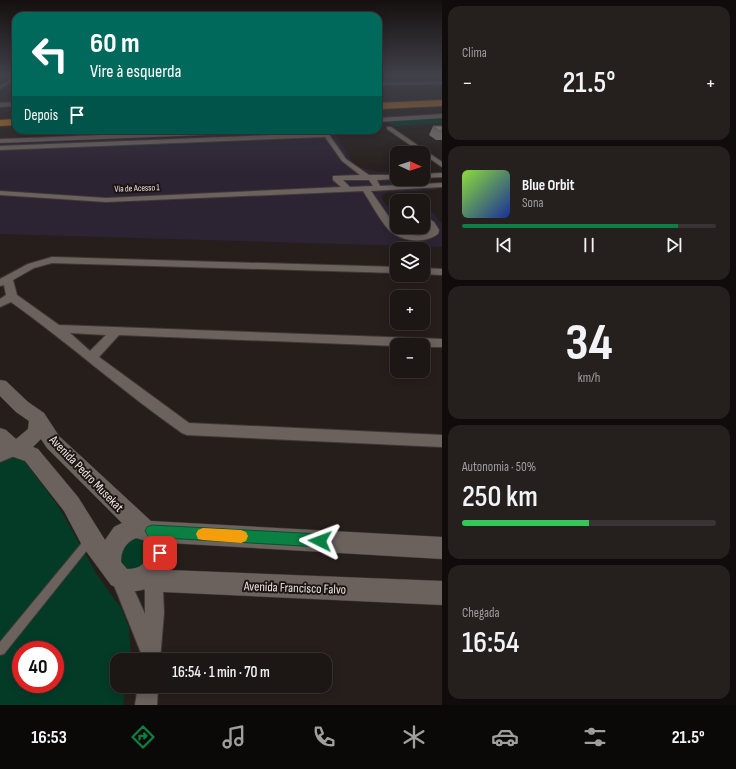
<!DOCTYPE html>
<html lang="pt">
<head>
<meta charset="utf-8">
<style>
	body { margin:0; font-family:"Sofia Sans Condensed",sans-serif; background:#251f1d; color:#f1f3f6; height:100vh; display:flex; flex-direction:column; font-size:15px; white-space:nowrap }
	* { box-sizing:border-box; margin:0 }
	p { font-size:13px; color:#a09fa0 }
	.icon { flex:none; width:22px; height:22px; fill:none; stroke:currentColor; stroke-width:2; stroke-linecap:round; stroke-linejoin:round }
	.map { position:relative; flex:1; overflow:hidden }
	.side { display:flex; flex-direction:column; gap:6px; padding:6px; background:#0f0c0b; width:294px }
	.side>* { flex:none }
	.hud { position:absolute; left:12px; top:12px; width:370px; height:122px; border-radius:12px; box-shadow:0 2px 10px #0003,0 0 0 1px #3a3534; background:#00695c; color:#fff; overflow:hidden }
	.needle { width:26px; rotate:93deg }
	.tools { position:absolute; left:390px; top:146px; display:grid; gap:8px }
	.tools a { display:grid; place-items:center; width:40px; height:40px; border-radius:8px; background:#1c1614; box-shadow:0 2px 10px #0003,0 0 0 1px #3a3534; font-size:20px }
	.speed { position:absolute; left:12px; top:641px; display:flex; gap:8px; font-size:20px; font-weight:700; text-align:center }
	.speed>* { display:grid; place-content:center; width:52px; height:52px; border-radius:50%; background:#1c1614; box-shadow:0 2px 10px #0003,0 0 0 1px #3a3534; line-height:1 }
	.speed .limit { border:6px solid #d22; background:#fff; color:#111 }
	.pin { position:absolute; display:grid; place-items:center; width:34px; height:34px; color:#fff; margin:-17px; border-radius:8px; box-shadow:0 2px 6px #0006 }
	.me { position:absolute; width:44px; margin:-22px; rotate:273deg; stroke-linejoin:round; filter:drop-shadow(0 0 3px #0008) }
	.turn { display:flex; align-items:center; gap:14px; height:84px; padding:0 12px; font-size:18px }
	.turn .icon { width:52px; height:52px; stroke-width:2.5 }
	.turn b { display:block; font-size:28px; line-height:34px }
	.then { display:flex; align-items:center; height:38px; padding:0 12px; background:#0003; gap:8px; font-size:15px }
	.big { font-size:30px; font-weight:600; line-height:1.1 }
	.side .widget { flex:1; display:flex; flex-direction:column; justify-content:center; gap:6px; min-width:0; padding:0 14px; border-radius:12px; background:#251f1d }
	.side .dial { align-items:center; gap:0 }
	.dial b { font-size:52px; line-height:1 }
	.song { display:flex; align-items:center; gap:12px }
	.cover { width:48px; height:48px; border-radius:6px; background:linear-gradient(135deg,hsl(90 70% 55%),hsl(230 70% 35%)) }
	.played { height:4px; border-radius:2px; background:linear-gradient(90deg,#0b8043 85%,#3a3534 85%) }
	.keys { display:flex; justify-content:space-around; direction:ltr }
	.heat { display:flex; justify-content:space-between; align-items:center; font-size:22px; direction:ltr }
	.charge { height:6px; border-radius:3px; background:linear-gradient(90deg,#34c759 50%,#3a3534 0) }
	.trip { position:absolute; left:110px; top:653px; width:222px; height:40px; border-radius:12px; background:#1c1614; box-shadow:0 2px 10px #0003,0 0 0 1px #3a3534; font-weight:600; line-height:40px; text-align:center }
	.dock { display:flex; height:64px; justify-content:space-around; align-items:center; background:#0b0908; color:#a09fa0 }
	.dock .icon { width:28px; height:28px }
	.dock .selected { color:#0b8043 }
	.dock b { font-size:18px; color:#f1f3f6 }
	main { display:flex; flex:1; min-height:0 }
	.map>svg:first-child { display:block }
	.commercial { fill:#2c2333 }
	.green { fill:#033b27; fill-rule:evenodd }
	.lines { fill:none; stroke-linecap:round; stroke-linejoin:round }
	.service-casing { stroke:#3f3937; stroke-width:2 }
	.minor-casing { stroke:#3f3937; stroke-width:2 }
	.tertiary-casing { stroke:#3f3937; stroke-width:1 }
	.motorway-casing { stroke:#3f3937; stroke-width:2 }
	.service { fill:#6b625e; fill-rule:evenodd }
	.minor { fill:#6b625e; fill-rule:evenodd }
	.tertiary { fill:#6b625e; fill-rule:evenodd }
	.motorway { fill:#b9701b; fill-rule:evenodd }
	.wall { fill:#7d7471 }
	.building { fill:#918783; stroke:#665e5c }
	.route { fill:#0b8043; stroke:#07532c }
	.slow { fill:#f59e0b }
	.labels { text-anchor:middle; stroke-width:4; stroke-linejoin:round; paint-order:stroke }
	.far-street-label { font-size:9px; fill:#ebe6e4; stroke:#1c1512 }
	.near-street-label { font-size:13px; fill:#ebe6e4; stroke:#1c1512 }
</style>
</head>
<body>
<main>
<div class="map">
<svg width="442" height="705" viewBox="0 0 442 705">
	<rect width="100%" height="100%" fill="#261e1b"/>
	<!-- commercial -->
	<path class="commercial" d="M 330,130 L 333,131 L 353,163 L 359,167 L 378,172 L 397,171 L 397,179 L 423,179 L 423,176 L 437,190 L 385,193 L 381,197 L 386,205 L 397,209 L 397,227 L 423,227 L 423,209 L 429,208 L 442,224 L 442,247 L 0,234 L 0,143 Z"/>
	<!-- green -->
	<path class="green" d="M 442,117 L 442,123 L 396,126 L 388,122 Z
		M 11,453 L 22,458 L 59,507 L 97,575 L 121,608 L 129,628 L 131,660 L 117,660 L 117,686 L 126,686 L 123,705 L 0,705 L 0,457 ZM 21,650 L 55,650 L 55,684 L 21,684 Z
		M 132,535 L 151,543 L 145,568 L 121,571 L 118,547 Z"/>
	<g class="lines">
		<defs>
			<path id="service" d="M 89,537 L 92,538 L 93,541 L 92,544 L 4,654 L 0,655 L 0,642 L 86,538 Z"/>
			<path id="minor" d="M 14,76 L 16,76 L 16,79 L 0,89 L 0,86 Z
				M 442,82 L 442,84 L 378,85 L 378,83 Z
				M 16,102 L 16,106 L 0,107 L 0,103 Z
				M 387,127 L 391,127 L 442,162 L 442,167 L 387,129 Z
				M 320,130 L 326,130 L 346,159 L 369,175 L 397,175 L 397,179 L 377,180 L 380,186 L 442,183 L 442,187 L 371,191 L 389,217 L 397,213 L 397,219 L 393,224 C 402,233 415,238 427,234 L 430,230 L 428,225 L 423,221 L 423,215 L 434,222 L 439,230 L 438,234 C 424,244 402,242 389,230 C 379,219 371,203 363,191 L 106,202 L 0,195 L 0,191 L 106,198 L 341,187 L 333,180 L 333,176 L 360,175 L 342,161 L 325,137 L 0,150 L 0,146 L 322,133 ZM 343,180 L 369,180 L 373,186 L 350,187 Z
				M 442,173 L 442,177 L 423,178 L 423,174 Z
				M 52,257 L 397,267 L 397,273 L 52,263 L 34,268 L 13,280 L 17,295 L 59,325 L 442,339 L 442,347 L 423,347 L 423,345 L 397,346 L 119,335 L 99,357 L 189,423 L 442,435 L 442,447 L 187,435 L 182,433 C 123,392 70,344 11,302 L 0,307 L 0,299 L 6,295 L 4,285 L 0,286 L 0,279 L 28,264 ZM 70,333 L 106,335 L 90,351 Z
				M 423,268 L 442,269 L 442,275 L 423,274 Z
				M 14,442 L 19,444 L 21,449 L 19,454 L 0,462 L 0,448 Z
				M 147,567 L 153,570 L 163,590 L 164,613 L 160,660 L 140,660 L 141,653 L 111,578 L 114,572 L 120,569 L 126,572 L 145,614 L 145,591 L 138,576 L 141,570 Z
				M 138,686 L 158,686 L 157,705 L 135,705 Z"/>
			<path id="tertiary" d="M 442,114 L 442,118 L 378,122 L 378,118 Z
				M 226,130 L 289,130 L 285,132 L 0,143 L 0,139 Z
				M 0,380 L 6,381 L 28,402 L 44,413 L 59,436 L 151,521 L 442,537 L 442,559 L 169,543 L 171,554 L 166,568 L 168,570 L 442,581 L 442,605 L 163,592 L 155,589 L 152,586 L 142,590 L 131,592 L 124,591 L 111,585 L 83,547 L 64,511 L 25,461 L 8,455 L 0,448 L 0,428 L 6,430 L 16,439 L 28,429 L 29,421 L 16,412 L 0,396 ZM 41,439 L 47,448 L 122,523 L 114,527 L 105,540 L 78,497 L 38,449 L 33,447 ZM 136,538 L 143,540 L 148,543 C 151,558 143,570 127,569 L 121,562 C 121,551 125,543 136,538 Z"/>
			<path id="motorway" d="M 442,100 L 442,106 L 378,109 L 378,103 Z
				M 16,119 L 16,125 L 0,126 L 0,120 Z"/>
		</defs>
		<!-- service casing -->
		<use href="#service" class="service-casing"/>
		<!-- minor casing -->
		<use href="#minor" class="minor-casing"/>
		<!-- tertiary casing -->
		<use href="#tertiary" class="tertiary-casing"/>
		<!-- motorway casing -->
		<use href="#motorway" class="motorway-casing"/>
		<!-- service -->
		<use href="#service" class="service"/>
		<!-- minor -->
		<use href="#minor" class="minor"/>
		<!-- tertiary -->
		<use href="#tertiary" class="tertiary"/>
		<!-- motorway -->
		<use href="#motorway" class="motorway"/>
	</g>
	<!-- wall -->
	<path class="wall" d="M 433,126 L 442,126 L 442,140 L 436,140 L 429,135 Z"/>
	<!-- building -->
	<path class="building" d="M 433,126 L 442,126 L 442,131 L 439,131 Z"/>
	<!-- sky -->
	<linearGradient id="sky" x2="0" y2="1"><stop stop-color="#15100f"/><stop offset="0.43" stop-color="#41414a"/><stop offset="1" stop-color="#41414a" stop-opacity="0"/></linearGradient>
	<rect width="442" height="175" fill="url(#sky)"/>
	<!-- route -->
	<path class="route" d="M 152,525 L 320,534 L 324,536 L 326,541 L 324,545 L 320,547 L 164,538 C 167,545 168,551 165,558 L 160,560 L 156,558 L 154,546 L 145,531 L 147,527 Z"/>
	<!-- slow -->
	<path class="slow" d="M 203,528 L 241,530 L 246,532 L 248,536 L 246,541 L 241,543 L 203,540 L 198,539 L 196,534 L 198,530 Z"/>
	<g class="labels">
		<!-- far-street labels -->
		<g class="far-street-label">
			<text transform="translate(137 188) rotate(-2)" y="3">Via de Acesso 1</text>
		</g>
		<!-- near-street labels -->
		<g class="near-street-label">
			<text transform="translate(87 473) rotate(46)" y="5">Avenida Pedro Musekat</text>
			<text transform="translate(295 587) rotate(2)" y="5">Avenida Francisco Falvo</text>
		</g>
	</g>
</svg>
<div class="tools">
<a><svg class="needle" viewBox="-14 -14 28 28"><path d="M0-13l5 13h-10z" fill="#e53935"/><path d="M0 13l5-13h-10z" fill="#a09fa0"/></svg></a>
<a><svg class="icon" aria-label="search" viewBox="0 0 24 24"><circle cx="10" cy="10" r="6"/><path d="M15 15l6 6"/></svg></a>
<a><svg class="icon" aria-label="layers" viewBox="0 0 24 24"><path d="M12 4l9 5-9 5-9-5zM3 14l9 5 9-5"/></svg></a>
<a>+</a>
<a>−</a>
</div>
<div class="speed"><div class="limit">40</div></div>
<div class="pin" style="left:160px;top:553px;background:#d93025"><svg class="icon" aria-label="arrive" viewBox="0 0 24 24"><path d="M6 21V4h12l-3 4 3 4H6"/></svg></div>
<svg class="me" style="left:320px;top:541px" viewBox="-20 -20 40 40"><path d="M0-17L14 15 0 8-14 15z" fill="#0b8043" stroke="#fff" stroke-width="4"/></svg>
<div class="trip">16:54 · 1 min · 70 m</div>
<div class="hud">
<div class="turn"><svg class="icon" aria-label="left" viewBox="0 0 24 24"><path d="M17 20v-9H6M10 6l-5 5 5 5"/></svg><div><b>60 m</b>Vire à esquerda</div></div>
<div class="then">Depois<svg class="icon" aria-label="arrive" viewBox="0 0 24 24"><path d="M6 21V4h12l-3 4 3 4H6"/></svg></div>
</div>
</div>
<section class="side">
<div class="widget"><p>Clima</p>
<div class="heat"><a>−</a><b class="big">21.5°</b><a>+</a></div>
</div>
<div class="widget">
<div class="song"><i class="cover"></i><div><b>Blue Orbit</b><p>Sona</p></div></div>
<div class="played"></div>
<div class="keys"><svg class="icon" aria-label="previous" viewBox="0 0 24 24"><path d="M18 5L8 12l10 7zM5 5v14"/></svg><svg class="icon" aria-label="pause" viewBox="0 0 24 24"><path d="M8 5v14M16 5v14"/></svg><svg class="icon" aria-label="next" viewBox="0 0 24 24"><path d="M6 5l10 7-10 7zM19 5v14"/></svg></div>
</div>
<div class="widget dial"><b>34</b><p>km/h</p></div>
<div class="widget"><p>Autonomia · 50%</p><b class="big">250 km</b><div class="charge"></div></div>
<div class="widget"><p>Chegada</p><b class="big">16:54</b></div>
</section>
</main>
<nav class="dock">
<b>16:53</b>
<svg class="icon selected" aria-label="directions" viewBox="0 0 24 24"><path d="M12 3l9 9-9 9-9-9zM9 14v-3h6M13 9l2 2-2 2"/></svg>
<svg class="icon" aria-label="music" viewBox="0 0 24 24"><path d="M9 18V5l10-2v13"/><circle cx="6" cy="18" r="3"/><circle cx="16" cy="16" r="3"/></svg>
<svg class="icon" aria-label="phone" viewBox="0 0 24 24"><path d="M5 4h4l2 5-3 2q2 4 5 5l2-3 5 2v4C11 20 4 13 5 4z"/></svg>
<svg class="icon" aria-label="climate" viewBox="0 0 24 24"><path d="M12 3v18M4 7l16 10M4 17L20 7"/></svg>
<svg class="icon" aria-label="car" viewBox="0 0 24 24"><path d="M5 17H2v-5l4-1 3-4h7l3 4 3 1v5h-3M9 17h6M6 11h13"/><circle cx="7" cy="17" r="2"/><circle cx="17" cy="17" r="2"/></svg>
<svg class="icon" aria-label="filters" viewBox="0 0 24 24"><path d="M4 7h16M4 17h16"/><circle cx="9" cy="7" r="2"/><circle cx="15" cy="17" r="2"/></svg>
<b>21.5°</b>
</nav>
</body>
</html>
